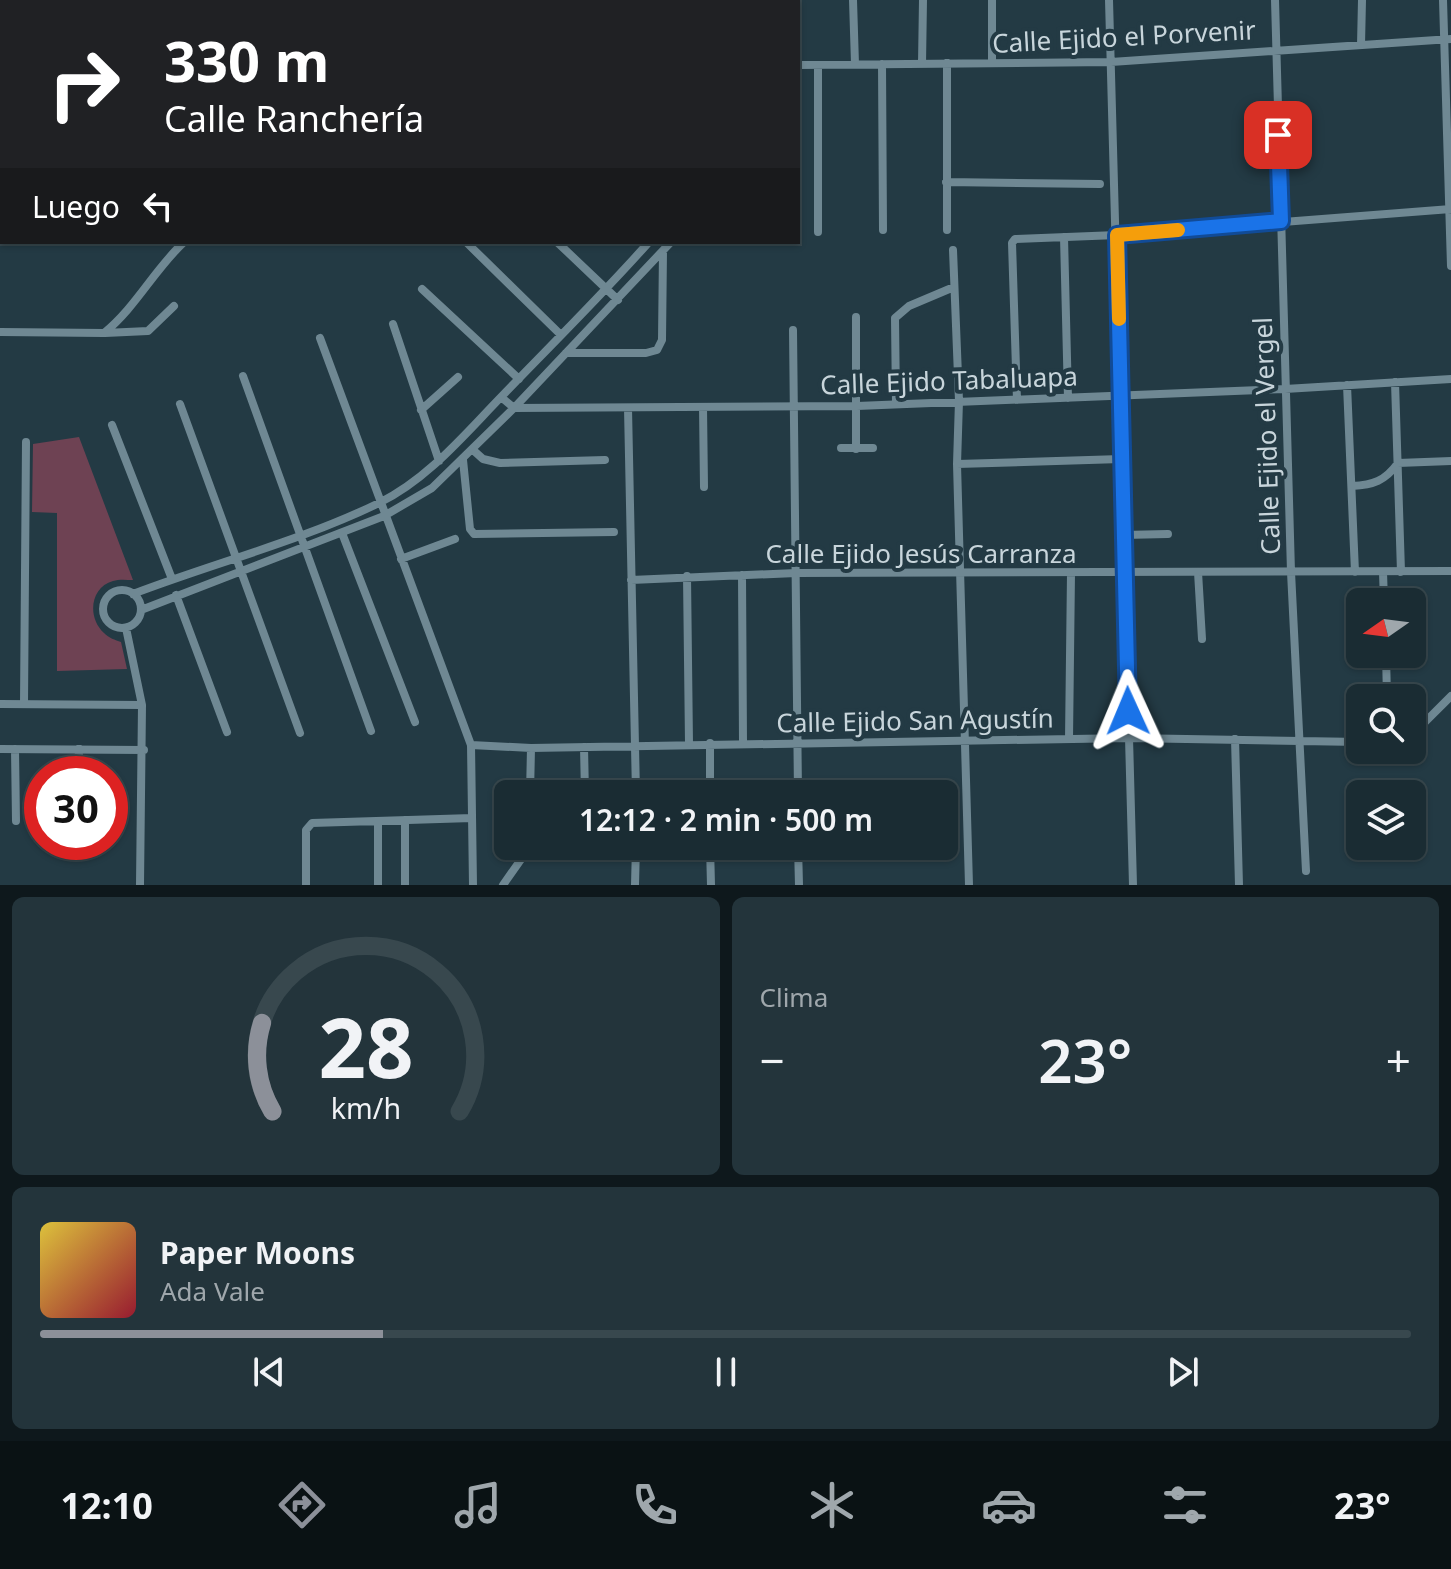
<!DOCTYPE html>
<html lang="es">
<head>
<meta charset="utf-8">
<style>
	body { margin:0; font-family:"Noto Sans",sans-serif; background:#23343b; color:#f1f3f6; height:100vh; display:flex; flex-direction:column; font-size:30px; white-space:nowrap }
	* { box-sizing:border-box; margin:0 }
	p { font-size:26px; color:#9fa7ac }
	.icon { flex:none; width:44px; height:44px; fill:none; stroke:currentColor; stroke-width:2; stroke-linecap:round; stroke-linejoin:round }
	.map { position:relative; height:885px; overflow:hidden }
	.drawer { display:flex; flex-direction:column; gap:12px; padding:12px; background:#0e181c; flex:1 }
	.drawer>* { flex:none }
	.top-card { position:absolute; left:0px; top:0px; width:800px; height:244px; box-shadow:0 2px 6px #0004,0 0 0 2px #38484e; background:#202124; color:#fff; overflow:hidden }
	.needle { width:52px; rotate:256deg }
	.fabs { position:absolute; left:1346px; top:588px; display:grid; gap:16px }
	.fabs a { display:grid; place-items:center; width:80px; height:80px; border-radius:12px; background:#1a2c33; box-shadow:0 2px 6px #0004,0 0 0 2px #38484e; font-size:40px }
	.speed { position:absolute; left:24px; top:756px; display:flex; gap:16px; font-size:40px; font-weight:700; text-align:center }
	.speed>* { display:grid; place-content:center; width:104px; height:104px; border-radius:50%; background:#1a2c33; box-shadow:0 2px 6px #0004,0 0 0 2px #38484e; line-height:1 }
	.speed .limit { border:12px solid #d22; background:#fff; color:#111 }
	.pin { position:absolute; display:grid; place-items:center; width:68px; height:68px; color:#fff; margin:-34px; border-radius:16px; box-shadow:0 4px 12px #0006 }
	.me { position:absolute; width:88px; margin:-44px; rotate:359deg; stroke-linejoin:round; filter:drop-shadow(0 0 6px #0008) }
	.turn { display:flex; align-items:center; gap:28px; height:168px; padding:0 32px; font-size:36px }
	.turn .icon { width:104px; height:104px; stroke-width:2.5 }
	.turn b { display:block; font-size:56px; line-height:68px }
	.then { display:flex; align-items:center; height:76px; padding:0 32px; background:#0003; gap:16px; font-size:30px }
	.big { font-size:60px; font-weight:600; line-height:1.1 }
	.drawer .card { flex:1; display:flex; flex-direction:column; justify-content:center; gap:12px; min-width:0; padding:0 28px; border-radius:12px; background:#23343b }
	.drawer .dial { align-items:center; gap:0 }
	.dial svg { height:208px; overflow:visible; fill:none; stroke:#38484e; stroke-width:7; stroke-linecap:round; text-anchor:middle }
	.dial text { fill:#f1f3f6; stroke:none }
	.song { display:flex; align-items:center; gap:24px }
	.cover { width:96px; height:96px; border-radius:12px; background:linear-gradient(135deg,hsl(50 70% 55%),hsl(350 70% 35%)) }
	.played { height:8px; border-radius:4px; background:linear-gradient(90deg,#8c9099 25%,#38484e 25%) }
	.keys { display:flex; justify-content:space-around; direction:ltr }
	.heat { display:flex; justify-content:space-between; align-items:center; font-size:44px; direction:ltr }
	.drawer .tiles { flex:1; display:grid; gap:12px; grid-template-columns:1fr 1fr }
	.card:last-child { grid-column:span 2 }
	.trip { position:absolute; left:494px; top:780px; width:464px; height:80px; border-radius:12px; background:#1a2c33; box-shadow:0 2px 6px #0004,0 0 0 2px #38484e; font-weight:600; line-height:80px; text-align:center }
	.dock { display:flex; height:128px; justify-content:space-around; align-items:center; background:#0a1214; color:#9fa7ac }
	.dock .icon { width:56px; height:56px }
	.dock .current { color:#8c9099 }
	.dock b { font-size:36px; color:#f1f3f6 }
	.map>svg:first-child { display:block }
	.green { fill:#6e4253 }
	.lines { fill:none; stroke-linecap:round; stroke-linejoin:round }
	.street { stroke:#6f8893; stroke-width:8 }
	.route-casing { stroke:#114b97; stroke-width:20 }
	.route { stroke:#1a73e8; stroke-width:14 }
	.slow { stroke:#f59e0b; stroke-width:14 }
	.labels { text-anchor:middle; stroke-width:8; stroke-linejoin:round; paint-order:stroke }
	.street-label { font-size:26px; fill:#c8d5db; stroke:#233a44 }
</style>
</head>
<body>
<div class="map">
<svg width="1451" height="885" viewBox="0 0 1451 885">
	<rect width="100%" height="100%" fill="#233a44"/>
	<!-- green -->
	<path class="green" d="M 79,437 L 133,580 C 127,580 119,579 113,581 C 90,587 87,618 104,633 C 109,638 115,640 121,642 L 127,669 L 57,671 L 57,513 L 32,512 L 33,444 Z"/>
	<g class="lines">
		<!-- street -->
		<path class="street" d="M 12,0 L 13,2
			M 79,0 L 79,2
			M 148,0 L 148,2
			M 215,0 L 215,2
			M 282,0 L 282,2
			M 349,0 L 349,2
			M 417,0 L 417,2
			M 853,0 L 855,64
			M 992,0 L 992,63
			M 1109,0 L 1133,885
			M 1275,0 L 1291,572 L 1306,871
			M 1443,0 L 1451,266
			M 473,2 L 473,0
			M 533,2 L 534,0
			M 694,2 L 696,0
			M 773,2 L 773,0
			M 1361,45 L 1362,0
			M 947,63 L 947,230
			M 882,64 L 883,230
			M 922,64 L 923,0
			M 798,65 L 1111,62 L 1451,39
			M 818,65 L 818,232
			M 946,182 L 1100,184
			M 1064,237 L 1068,398
			M 466,242 L 561,335
			M 557,242 L 618,300
			M 953,250 L 959,401 L 957,464 L 969,885
			M 422,289 L 519,379
			M 856,317 L 856,449
			M 393,324 L 439,461
			M 793,330 L 798,794
			M 0,332 L 104,333 C 136,307 154,270 184,242
			M 105,333 L 148,331 L 174,306
			M 320,338 L 471,745 L 473,885
			M 566,353 L 646,353 L 657,350 L 662,340 L 663,251
			M 243,376 L 371,731
			M 1395,382 L 1401,572
			M 1347,385 L 1355,572
			M 501,397 L 514,408 L 857,406 L 1285,389 L 1451,379
			M 1017,400 L 1012,243 L 1015,239 L 1117,235 L 1451,209
			M 180,404 L 300,733
			M 896,404 L 895,318 L 909,306 L 954,287
			M 703,407 L 704,487
			M 628,408 L 636,794
			M 421,410 L 458,377
			M 112,425 L 172,579
			M 841,448 L 873,448
			M 473,450 L 483,459 L 500,463 L 605,460
			M 463,460 L 470,529 L 474,534 L 614,532
			M 957,464 L 1121,459
			M 1352,486 C 1373,485 1385,481 1398,463 L 1451,461
			M 342,533 L 415,722
			M 1123,535 L 1168,534
			M 401,559 L 455,539
			M 1198,572 L 1202,639
			M 1383,572 L 1384,602
			M 742,575 L 743,743
			M 687,576 L 689,744
			M 631,580 L 796,573 L 1451,571
			M103 609a19 19 0 1 1 38 0a19 19 0 1 1-38 0Z
			M 133,594 C 214,563 301,541 379,503 C 428,479 464,435 502,396 C 551,345 602,295 649,242
			M 176,595 L 227,732
			M 141,610 L 384,516 L 432,488 L 514,408 L 671,242
			M 126,628 L 142,705 L 140,885
			M 1386,654 L 1387,698
			M 0,704 L 142,705
			M 24,704 L 26,442
			M 1412,735 L 1451,696
			M 1069,739 L 1071,573
			M 1235,739 L 1239,885
			M 710,743 L 710,794
			M 471,745 L 531,748 L 1129,738 L 1360,742
			M 584,747 L 585,794
			M 0,749 L 144,750
			M 15,749 L 16,821
			M 78,774 L 79,749
			M 530,794 L 531,748
			M 405,820 L 405,885
			M 378,821 L 378,885
			M 710,846 L 711,885
			M 798,846 L 799,885
			M 306,885 L 306,830 L 312,823 L 472,818
			M 503,885 L 522,858 L 527,846
			M 635,885 L 636,846"/>
	</g>
	<g class="lines">
		<defs>
			<path id="route" d="M 1128,711 L 1117,235 L 1281,221 L 1278,135"/>
		</defs>
		<!-- route casing -->
		<use href="#route" class="route-casing"/>
		<!-- route -->
		<use href="#route" class="route"/>
		<!-- slow -->
		<path class="slow" d="M 1119,319 L 1117,235 L 1178,230"/>
	</g>
	<g class="labels">
		<!-- street labels -->
		<g class="street-label">
			<text transform="translate(1124 37) rotate(-3)" y="9">Calle Ejido el Porvenir</text>
			<text transform="translate(949 381) rotate(-2)" y="9">Calle Ejido Tabaluapa</text>
			<text transform="translate(1267 436) rotate(-92)" y="9">Calle Ejido el Vergel</text>
			<text x="921" y="563">Calle Ejido Jesús Carranza</text>
			<text transform="translate(915 721) rotate(-1)" y="9">Calle Ejido San Agustín</text>
		</g>
	</g>
</svg>
<div class="fabs">
<a><svg class="needle" viewBox="-14 -14 28 28"><path d="M0-13l5 13h-10z" fill="#e53935"/><path d="M0 13l5-13h-10z" fill="#9fa7ac"/></svg></a>
<a><svg class="icon" aria-label="search" viewBox="0 0 24 24"><circle cx="10" cy="10" r="6"/><path d="M15 15l6 6"/></svg></a>
<a><svg class="icon" aria-label="layers" viewBox="0 0 24 24"><path d="M12 4l9 5-9 5-9-5zM3 14l9 5 9-5"/></svg></a>
</div>
<div class="speed"><div class="limit">30</div></div>
<div class="pin" style="left:1278px;top:135px;background:#d93025"><svg class="icon" aria-label="arrive" viewBox="0 0 24 24"><path d="M6 21V4h12l-3 4 3 4H6"/></svg></div>
<svg class="me" style="left:1128px;top:711px" viewBox="-20 -20 40 40"><path d="M0-17L14 15 0 8-14 15z" fill="#1a73e8" stroke="#fff" stroke-width="4"/></svg>
<div class="trip">12:12 · 2 min · 500 m</div>
<div class="top-card">
<div class="turn"><svg class="icon" aria-label="right" viewBox="0 0 24 24"><path d="M7 20v-9h11M14 6l5 5-5 5"/></svg><div><b>330 m</b>Calle Ranchería</div></div>
<div class="then">Luego<svg class="icon" aria-label="left" viewBox="0 0 24 24"><path d="M17 20v-9H6M10 6l-5 5 5 5"/></svg></div>
</div>
</div>
<section class="drawer">
<div class="tiles">
<div class="card dial"><svg viewBox="0 0 100 80">
<path d="M14 69A42 42 0 1 1 86 69"/>
<path d="M14 69A42 42 0 0 1 10 35" stroke="#8c9099"/>
<text x="50" y="56" font-size="32" font-weight="700">28</text>
<text x="50" y="72" font-size="11">km/h</text>
</svg></div>
<div class="card"><p>Clima</p>
<div class="heat"><a>−</a><b class="big">23°</b><a>+</a></div>
</div>
<div class="card">
<div class="song"><i class="cover"></i><div><b>Paper Moons</b><p>Ada Vale</p></div></div>
<div class="played"></div>
<div class="keys"><svg class="icon" aria-label="previous" viewBox="0 0 24 24"><path d="M18 5L8 12l10 7zM5 5v14"/></svg><svg class="icon" aria-label="pause" viewBox="0 0 24 24"><path d="M8 5v14M16 5v14"/></svg><svg class="icon" aria-label="next" viewBox="0 0 24 24"><path d="M6 5l10 7-10 7zM19 5v14"/></svg></div>
</div>
</div>
</section>
<nav class="dock">
<b>12:10</b>
<svg class="icon current" aria-label="directions" viewBox="0 0 24 24"><path d="M12 3l9 9-9 9-9-9zM9 14v-3h6M13 9l2 2-2 2"/></svg>
<svg class="icon" aria-label="music" viewBox="0 0 24 24"><path d="M9 18V5l10-2v13"/><circle cx="6" cy="18" r="3"/><circle cx="16" cy="16" r="3"/></svg>
<svg class="icon" aria-label="phone" viewBox="0 0 24 24"><path d="M5 4h4l2 5-3 2q2 4 5 5l2-3 5 2v4C11 20 4 13 5 4z"/></svg>
<svg class="icon" aria-label="climate" viewBox="0 0 24 24"><path d="M12 3v18M4 7l16 10M4 17L20 7"/></svg>
<svg class="icon" aria-label="car" viewBox="0 0 24 24"><path d="M5 17H2v-5l4-1 3-4h7l3 4 3 1v5h-3M9 17h6M6 11h13"/><circle cx="7" cy="17" r="2"/><circle cx="17" cy="17" r="2"/></svg>
<svg class="icon" aria-label="filters" viewBox="0 0 24 24"><path d="M4 7h16M4 17h16"/><circle cx="9" cy="7" r="2"/><circle cx="15" cy="17" r="2"/></svg>
<b>23°</b>
</nav>
</body>
</html>
